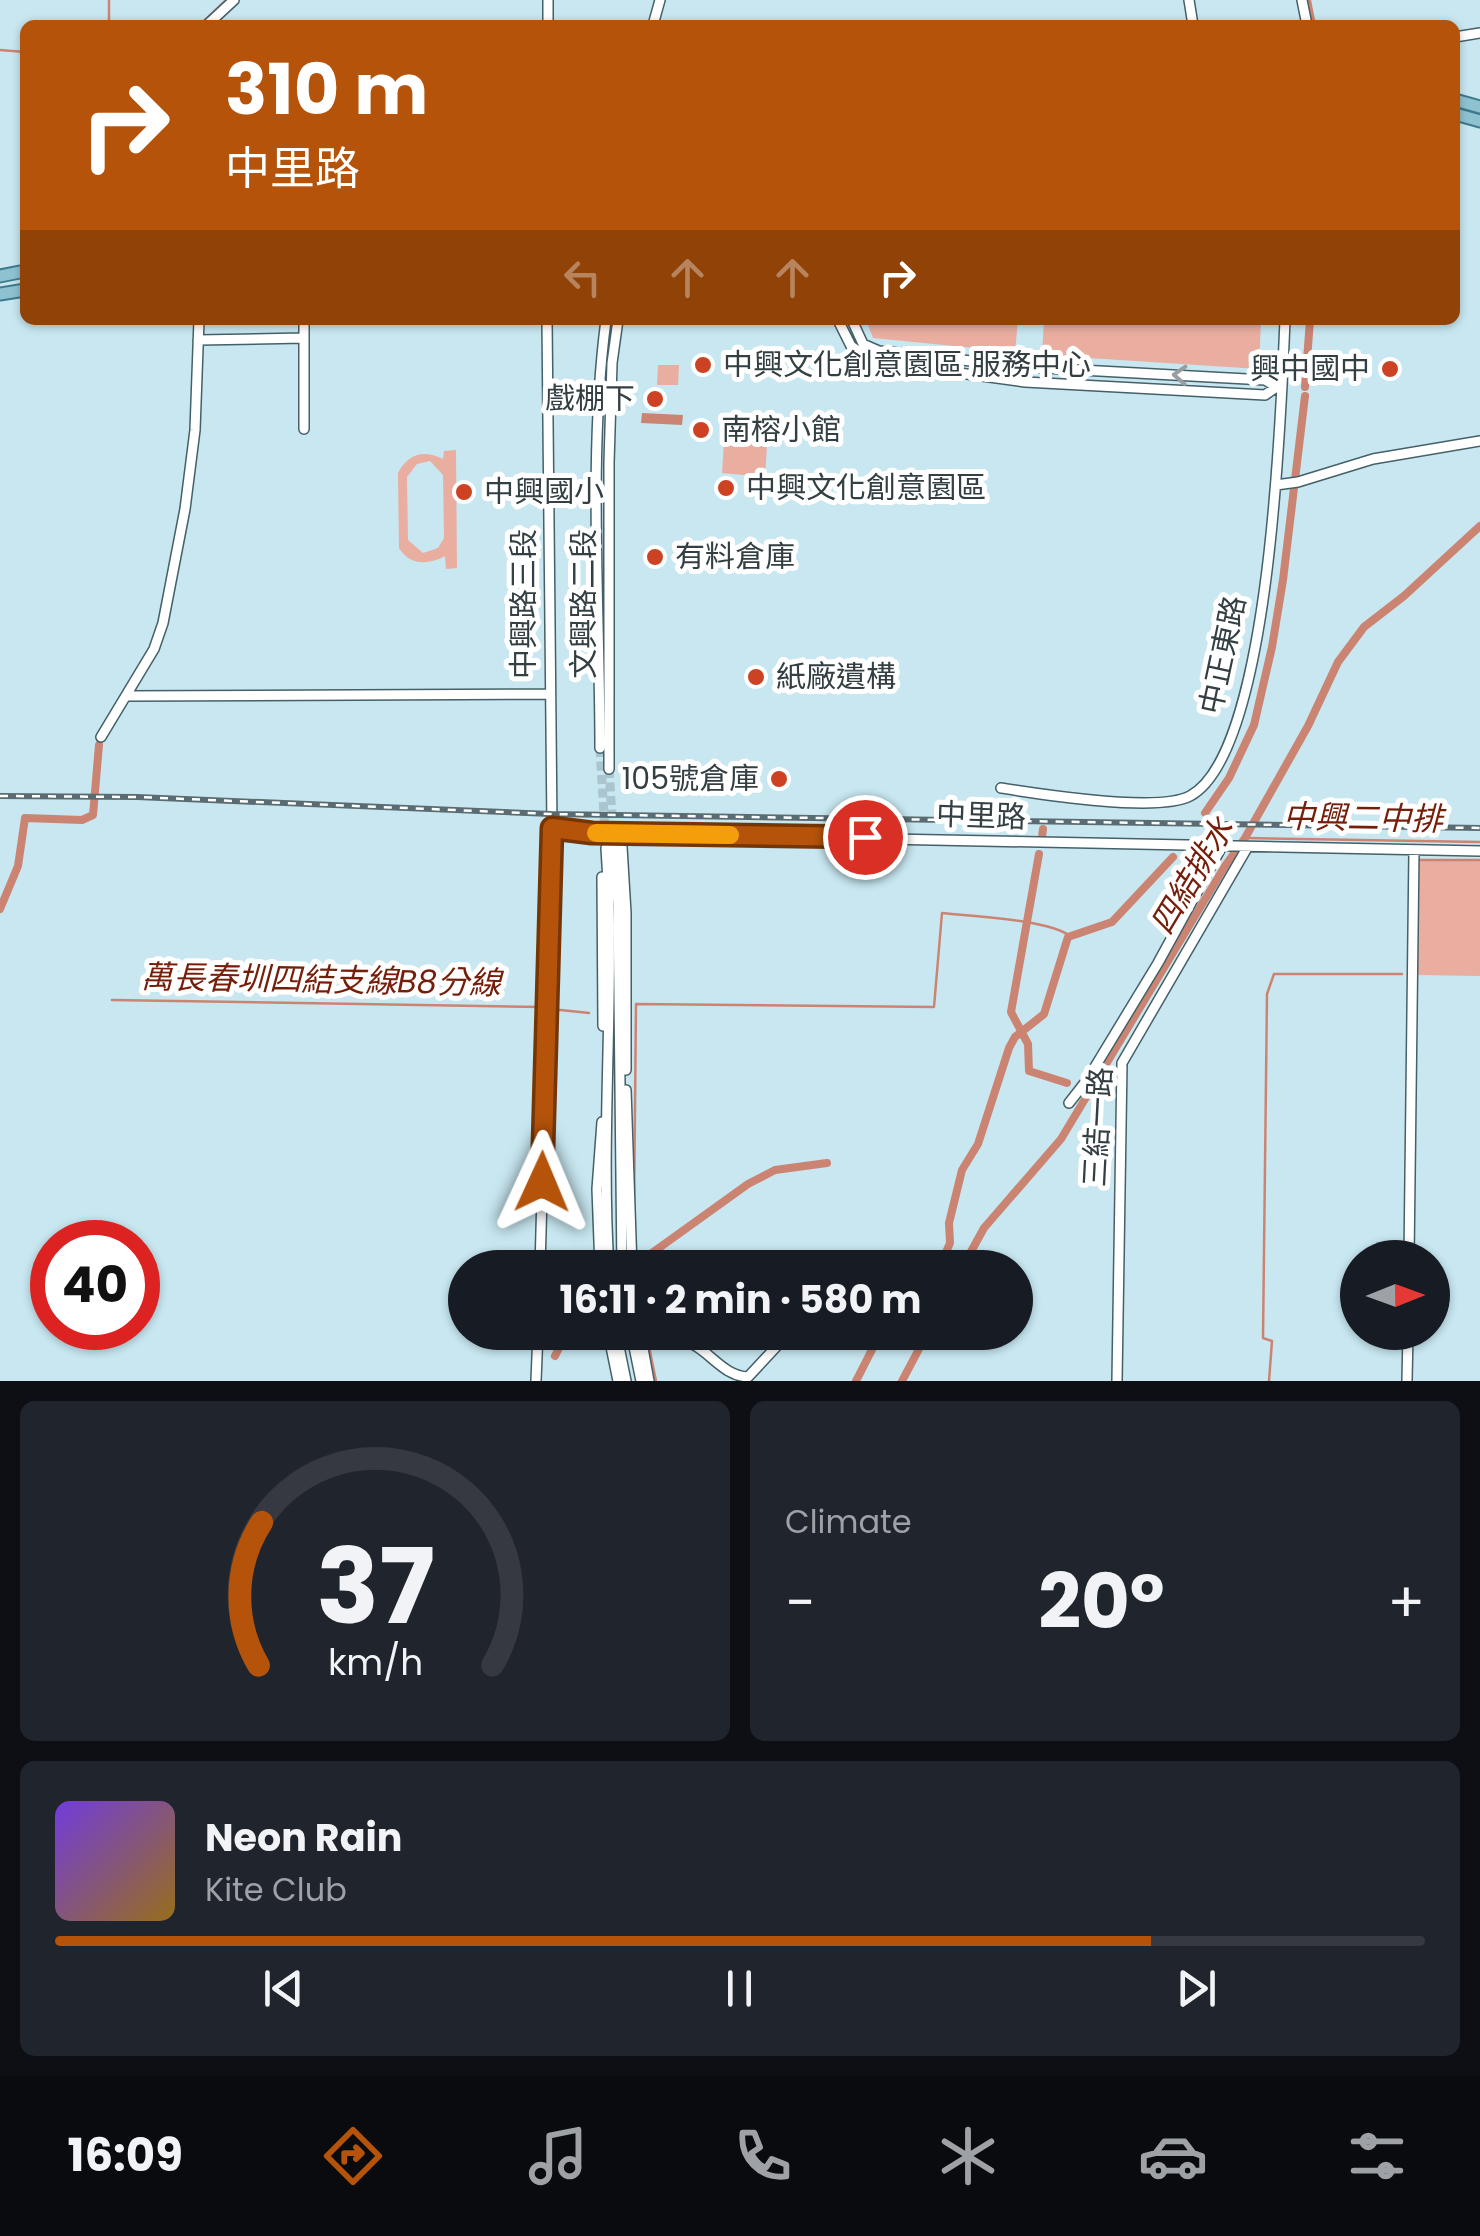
<!DOCTYPE html>
<html lang="en">
<head>
<meta charset="utf-8">
<style>
	body { margin:0; font-family:Poppins,"Noto Sans TC",sans-serif; background:#20242c; color:#f1f3f6; height:100vh; display:flex; flex-direction:column; font-size:38px; white-space:nowrap }
	* { box-sizing:border-box; margin:0 }
	p { font-size:32px; color:#9ea1a6 }
	.icon { flex:none; width:55px; height:55px; fill:none; stroke:currentColor; stroke-width:2; stroke-linecap:round; stroke-linejoin:round }
	.map { position:relative; height:1381px; overflow:hidden }
	.sheet { display:flex; flex-direction:column; gap:20px; padding:20px; background:#0d0f14; flex:1 }
	.sheet>* { flex:none }
	.hud { position:absolute; left:20px; top:20px; width:1440px; height:305px; border-radius:15px; box-shadow:0 2px 8px #0004; background:#b45309; color:#fff; overflow:hidden }
	.needle { width:65px; rotate:89deg }
	.buttons { position:absolute; left:1340px; top:1240px; display:grid; gap:20px }
	.buttons a { display:grid; place-items:center; width:110px; height:110px; border-radius:50%; background:#171b24; box-shadow:0 2px 8px #0004; font-size:50px }
	.speed { position:absolute; left:30px; top:1220px; display:flex; gap:20px; font-size:50px; font-weight:700; text-align:center }
	.speed>* { display:grid; place-content:center; width:130px; height:130px; border-radius:50%; background:#171b24; box-shadow:0 2px 8px #0004; line-height:1 }
	.speed .limit { border:15px solid #d22; background:#fff; color:#111 }
	.pin { position:absolute; display:grid; place-items:center; width:85px; height:85px; color:#fff; margin:-42px; border:5px solid #fff; border-radius:50%; box-shadow:0 2px 10px #0007 }
	.me { position:absolute; width:110px; margin:-55px; rotate:1deg; stroke-linejoin:round; filter:drop-shadow(0 0 8px #0008) }
	.turn { display:flex; align-items:center; gap:35px; height:210px; padding:0 40px; font-size:45px }
	.turn .icon { width:130px; height:130px; stroke-width:2.5 }
	.turn b { display:block; font-size:70px; line-height:85px }
	.lanes { display:flex; align-items:center; height:95px; padding:0 40px; background:#0003; justify-content:center; gap:50px; direction:ltr }
	.lanes .off { opacity:.35 }
	.big { font-size:75px; font-weight:700; line-height:1.1 }
	.sheet .widget { flex:1; display:flex; flex-direction:column; justify-content:center; gap:15px; min-width:0; padding:0 35px; border-radius:15px; background:#20242c }
	.sheet .dial { align-items:center; gap:0 }
	.dial svg { height:260px; overflow:visible; fill:none; stroke:#363941; stroke-width:7; stroke-linecap:round; text-anchor:middle }
	.dial text { fill:#f1f3f6; stroke:none }
	.song { display:flex; align-items:center; gap:30px }
	.cover { width:120px; height:120px; border-radius:15px; background:linear-gradient(135deg,hsl(260 70% 55%),hsl(40 70% 35%)) }
	.played { height:10px; border-radius:5px; background:linear-gradient(90deg,#b45309 80%,#363941 80%) }
	.keys { display:flex; justify-content:space-around; direction:ltr }
	.heat { display:flex; justify-content:space-between; align-items:center; font-size:55px; direction:ltr }
	.sheet .tiles { flex:1; display:grid; gap:20px; grid-template-columns:1fr 1fr }
	.widget:last-child { grid-column:span 2 }
	.trip { position:absolute; left:448px; top:1250px; width:585px; height:100px; border-radius:50px; background:#171b24; box-shadow:0 2px 8px #0004; font-weight:700; line-height:100px; text-align:center }
	.tabs { display:flex; height:160px; justify-content:space-around; align-items:center; background:#090b0e; color:#9ea1a6 }
	.tabs .icon { width:70px; height:70px }
	.tabs .current { color:#b45309 }
	.tabs b { font-size:45px; color:#f1f3f6 }
	.map>svg:first-child { display:block }
	.green { fill:#e9aea0; fill-rule:evenodd }
	.water { fill:#cc8472 }
	.lines { fill:none; stroke-linecap:round; stroke-linejoin:round }
	.stream { stroke:#cc8472; stroke-width:2.5 }
	.canal { stroke:#cc8472; stroke-width:8 }
	.minor-tunnel { stroke:#aac5ce; stroke-width:9; stroke-dasharray:9 4.5; stroke-linecap:butt }
	.minor-casing { stroke:#456069; stroke-width:12 }
	.major-casing { stroke:#3e7a8c; stroke-width:15 }
	.minor { stroke:#fff; stroke-width:9 }
	.major { stroke:#8fc2d1; stroke-width:11 }
	.rail-casing { stroke:#5a6b71; stroke-width:6 }
	.rail { stroke:#fff; stroke-width:2.5; stroke-dasharray:8; stroke-linecap:butt }
	.oneway { stroke:#999fa1 }
	.route-casing { stroke:#753606; stroke-width:25 }
	.route { stroke:#b45309; stroke-width:18 }
	.slow { stroke:#f59e0b; stroke-width:18 }
	.poi-dot { fill:#cc4222; stroke:#fff; stroke-width:4 }
	.labels { text-anchor:middle; stroke-width:10; stroke-linejoin:round; paint-order:stroke }
	.poi-label { font-size:30px; fill:#333f43; stroke:#fff; text-anchor:start }
	.street-label { font-size:30px; fill:#333f43; stroke:#fff }
	.water-label { font-size:32px; font-style:italic; fill:#751f0a; stroke:#fff }
</style>
</head>
<body>
<div class="map">
<svg width="1480" height="1381" viewBox="0 0 1480 1381">
	<rect width="100%" height="100%" fill="#c8e7f1"/>
	<!-- green -->
	<path class="green" d="M 866,320 L 1018,320 L 1015,352 L 873,338 Z
		M 1044,320 L 1261,320 L 1259,369 L 1042,355 Z
		M 658,365 L 679,365 L 678,385 L 657,385 Z
		M 725,427 L 768,430 L 765,477 L 722,473 Z
		M 456,450 L 457,568 L 446,569 L 445,556 C 429,565 410,566 399,548 L 398,473 C 408,454 423,449 443,459 L 444,451 ZM 430,461 L 443,475 L 444,538 L 438,548 L 423,553 L 408,540 L 407,477 L 417,464 Z
		M 1419,861 L 1480,861 L 1480,976 L 1417,975 Z"/>
	<!-- water -->
	<path class="water" d="M 642,413 L 683,415 L 682,425 L 641,423 Z"/>
	<g class="lines">
		<!-- stream -->
		<path class="stream" d="M 109,0 L 109,25
			M 200,25 L 226,0
			M 0,50 L 25,52
			M 1245,838 L 1480,842
			M 1418,860 L 1480,860
			M 112,1000 L 543,1007
			M 551,1009 L 589,1013
			M 634,1211 L 636,1004 L 934,1007 L 942,913 C 969,916 1054,920 1071,937
			M 635,1239 L 637,1268
			M 646,1332 L 656,1381
			M 1269,1381 L 1272,1341 L 1263,1338 L 1267,994 L 1274,974 L 1402,974"/>
		<!-- canal -->
		<path class="canal" d="M 1307,0 L 1312,25
			M 1305,387 L 1310,320
			M 1205,813 L 1229,778 L 1254,725 L 1272,647 L 1283,580 L 1305,396
			M 1042,837 L 1043,829
			M 1039,854 L 1011,1012 L 1028,1044 L 1029,1071 L 1067,1083
			M 0,909 L 18,866 L 25,818 L 82,820 L 93,815 L 99,745
			M 638,1263 L 748,1184 L 775,1170 L 827,1163
			M 939,1268 L 950,1243 L 949,1223 L 962,1170 L 978,1144 L 1009,1048 L 1015,1037 L 1044,1014 L 1068,937 L 1112,922 L 1173,857
			M 962,1268 L 984,1228 L 1061,1139 L 1225,866 L 1245,838 L 1308,726 L 1338,662 L 1364,627 L 1404,596 L 1480,526
			M 555,1356 L 567,1332
			M 856,1381 L 881,1332
			M 902,1381 L 928,1332"/>
		<!-- minor-tunnel -->
		<path class="minor-tunnel" d="M 600,748 L 606,848
			M 609,769 L 614,847"/>
		<defs>
			<path id="minor" d="M 1189,0 L 1193,25
				M 1302,0 L 1307,25
				M 207,25 L 234,0
				M 548,25 L 548,0
				M 653,25 L 660,0
				M 1455,37 L 1480,33
				M 838,320 L 851,346 L 872,361 L 1025,382 L 1265,395 L 1275,388
				M 852,320 L 863,344 L 879,351 L 1026,367 L 1265,380 L 1278,388
				M 198,340 L 304,338
				M 304,429 L 304,320
				M 1276,485 L 1298,482 L 1373,459 L 1480,441
				M 126,696 L 549,694
				M 101,737 L 154,649 L 163,623 L 185,509 L 195,430 L 199,320
				M 600,748 C 600,610 588,455 606,320
				M 609,769 L 609,463 L 612,363 L 618,320
				M 1001,788 C 1039,794 1158,813 1190,796 C 1271,753 1281,409 1285,320
				M 552,828 L 593,833 L 1480,851
				M 614,847 L 618,905 L 622,1268
				M 622,847 L 626,913 L 626,1070
				M 606,848 C 616,988 600,1128 609,1268
				M 602,877 L 603,1026
				M 626,1090 L 632,1268
				M 1069,1103 L 1087,1080 L 1158,963 L 1221,848
				M 1409,1258 L 1414,850
				M 540,1268 L 552,828 L 547,320
				M 600,1268 L 597,1189 L 602,1122
				M 608,1332 L 618,1381
				M 616,1332 L 626,1381
				M 631,1332 L 641,1381
				M 640,1332 L 649,1381
				M 670,1332 C 679,1337 690,1342 699,1348 C 715,1359 727,1376 748,1377 L 790,1332
				M 536,1381 L 538,1332
				M 1117,1381 L 1122,1063 L 1247,848
				M 1407,1381 L 1408,1332"/>
			<path id="major" d="M 1455,100 L 1480,107
				M 1455,114 L 1480,121
				M 0,276 L 25,271
				M 0,294 L 25,290"/>
		</defs>
		<!-- minor casing -->
		<use href="#minor" class="minor-casing"/>
		<!-- major casing -->
		<use href="#major" class="major-casing"/>
		<!-- minor -->
		<use href="#minor" class="minor"/>
		<!-- major -->
		<use href="#major" class="major"/>
		<defs>
			<path id="rail" d="M 0,796 L 137,797 L 551,814 L 1480,828"/>
		</defs>
		<!-- rail casing -->
		<use href="#rail" class="rail-casing"/>
		<!-- rail -->
		<use href="#rail" class="rail"/>
	</g>
	<!-- one-way arrows -->
	<defs><path id="oneway-chevron" d="M-2-3.5L2.5 0L-2 3.5" fill="none" stroke-width="1.6" stroke-linecap="round" stroke-linejoin="round" transform="scale(2.5)"/></defs>
	<use class="oneway" href="#oneway-chevron" transform="translate(1180 375) rotate(-177)"/>
	<g class="lines">
		<defs>
			<path id="route" d="M 542,1182 L 552,828 L 592,833 L 865,837"/>
		</defs>
		<!-- route casing -->
		<use href="#route" class="route-casing"/>
		<!-- route -->
		<use href="#route" class="route"/>
		<!-- slow -->
		<path class="slow" d="M 596,833 L 730,835"/>
	</g>
	<!-- markers -->
	<g class="poi-dot">
		<circle cx="703" cy="365" r="10"/>
		<circle cx="1390" cy="369" r="10"/>
		<circle cx="655" cy="399" r="10"/>
		<circle cx="701" cy="430" r="10"/>
		<circle cx="726" cy="488" r="10"/>
		<circle cx="464" cy="492" r="10"/>
		<circle cx="655" cy="557" r="10"/>
		<circle cx="756" cy="677" r="10"/>
		<circle cx="779" cy="779" r="10"/>
	</g>
	<g class="labels">
		<!-- poi labels -->
		<g class="poi-label">
			<text x="723" y="375">中興文化創意園區 服務中心</text>
			<text x="1370" y="379" text-anchor="end">興中國中</text>
			<text x="635" y="409" text-anchor="end">戲棚下</text>
			<text x="721" y="440">南榕小館</text>
			<text x="746" y="498">中興文化創意園區</text>
			<text x="484" y="502">中興國小</text>
			<text x="675" y="567">有料倉庫</text>
			<text x="776" y="687">紙廠遺構</text>
			<text x="759" y="789" text-anchor="end">105號倉庫</text>
		</g>
		<!-- street labels -->
		<g class="street-label">
			<text transform="translate(524 604) rotate(-90)" y="10">中興路三段</text>
			<text transform="translate(584 604) rotate(-90)" y="10">文興路二段</text>
			<text transform="translate(1223 655) rotate(-78)" y="10">中正東路</text>
			<text transform="translate(981 816) rotate(2)" y="10">中里路</text>
			<text transform="translate(1098 1127) rotate(-87)" y="10">三結一路</text>
		</g>
		<!-- water labels -->
		<g class="water-label">
			<text transform="translate(1363 818) rotate(1)" y="11">中興二中排</text>
			<text transform="translate(1192 876) rotate(-59)" y="11">四結排水</text>
			<text transform="translate(321 980) rotate(1)" y="11">萬長春圳四結支線B8分線</text>
		</g>
	</g>
</svg>
<div class="buttons">
<a><svg class="needle" viewBox="-14 -14 28 28"><path d="M0-13l5 13h-10z" fill="#e53935"/><path d="M0 13l5-13h-10z" fill="#9ea1a6"/></svg></a>
</div>
<div class="speed"><div class="limit">40</div></div>
<div class="pin" style="left:865px;top:837px;background:#d93025"><svg class="icon" aria-label="arrive" viewBox="0 0 24 24"><path d="M6 21V4h12l-3 4 3 4H6"/></svg></div>
<svg class="me" style="left:542px;top:1182px" viewBox="-20 -20 40 40"><path d="M0-17L14 15 0 8-14 15z" fill="#b45309" stroke="#fff" stroke-width="4"/></svg>
<div class="trip">16:11 · 2 min · 580 m</div>
<div class="hud">
<div class="turn"><svg class="icon" aria-label="right" viewBox="0 0 24 24"><path d="M7 20v-9h11M14 6l5 5-5 5"/></svg><div><b>310 m</b>中里路</div></div>
<div class="lanes"><svg class="icon off" aria-label="left" viewBox="0 0 24 24"><path d="M17 20v-9H6M10 6l-5 5 5 5"/></svg><svg class="icon off" aria-label="ahead" viewBox="0 0 24 24"><path d="M12 20V5M6 11l6-6 6 6"/></svg><svg class="icon off" aria-label="ahead" viewBox="0 0 24 24"><path d="M12 20V5M6 11l6-6 6 6"/></svg><svg class="icon" aria-label="right" viewBox="0 0 24 24"><path d="M7 20v-9h11M14 6l5 5-5 5"/></svg></div>
</div>
</div>
<section class="sheet">
<div class="tiles">
<div class="widget dial"><svg viewBox="0 0 100 80">
<path d="M14 69A42 42 0 1 1 86 69"/>
<path d="M14 69A42 42 0 0 1 15 25" stroke="#b45309"/>
<text x="50" y="56" font-size="32" font-weight="700">37</text>
<text x="50" y="72" font-size="11">km/h</text>
</svg></div>
<div class="widget"><p>Climate</p>
<div class="heat"><a>−</a><b class="big">20°</b><a>+</a></div>
</div>
<div class="widget">
<div class="song"><i class="cover"></i><div><b>Neon Rain</b><p>Kite Club</p></div></div>
<div class="played"></div>
<div class="keys"><svg class="icon" aria-label="previous" viewBox="0 0 24 24"><path d="M18 5L8 12l10 7zM5 5v14"/></svg><svg class="icon" aria-label="pause" viewBox="0 0 24 24"><path d="M8 5v14M16 5v14"/></svg><svg class="icon" aria-label="next" viewBox="0 0 24 24"><path d="M6 5l10 7-10 7zM19 5v14"/></svg></div>
</div>
</div>
</section>
<nav class="tabs">
<b>16:09</b>
<svg class="icon current" aria-label="directions" viewBox="0 0 24 24"><path d="M12 3l9 9-9 9-9-9zM9 14v-3h6M13 9l2 2-2 2"/></svg>
<svg class="icon" aria-label="music" viewBox="0 0 24 24"><path d="M9 18V5l10-2v13"/><circle cx="6" cy="18" r="3"/><circle cx="16" cy="16" r="3"/></svg>
<svg class="icon" aria-label="phone" viewBox="0 0 24 24"><path d="M5 4h4l2 5-3 2q2 4 5 5l2-3 5 2v4C11 20 4 13 5 4z"/></svg>
<svg class="icon" aria-label="climate" viewBox="0 0 24 24"><path d="M12 3v18M4 7l16 10M4 17L20 7"/></svg>
<svg class="icon" aria-label="car" viewBox="0 0 24 24"><path d="M5 17H2v-5l4-1 3-4h7l3 4 3 1v5h-3M9 17h6M6 11h13"/><circle cx="7" cy="17" r="2"/><circle cx="17" cy="17" r="2"/></svg>
<svg class="icon" aria-label="filters" viewBox="0 0 24 24"><path d="M4 7h16M4 17h16"/><circle cx="9" cy="7" r="2"/><circle cx="15" cy="17" r="2"/></svg>
</nav>
</body>
</html>
